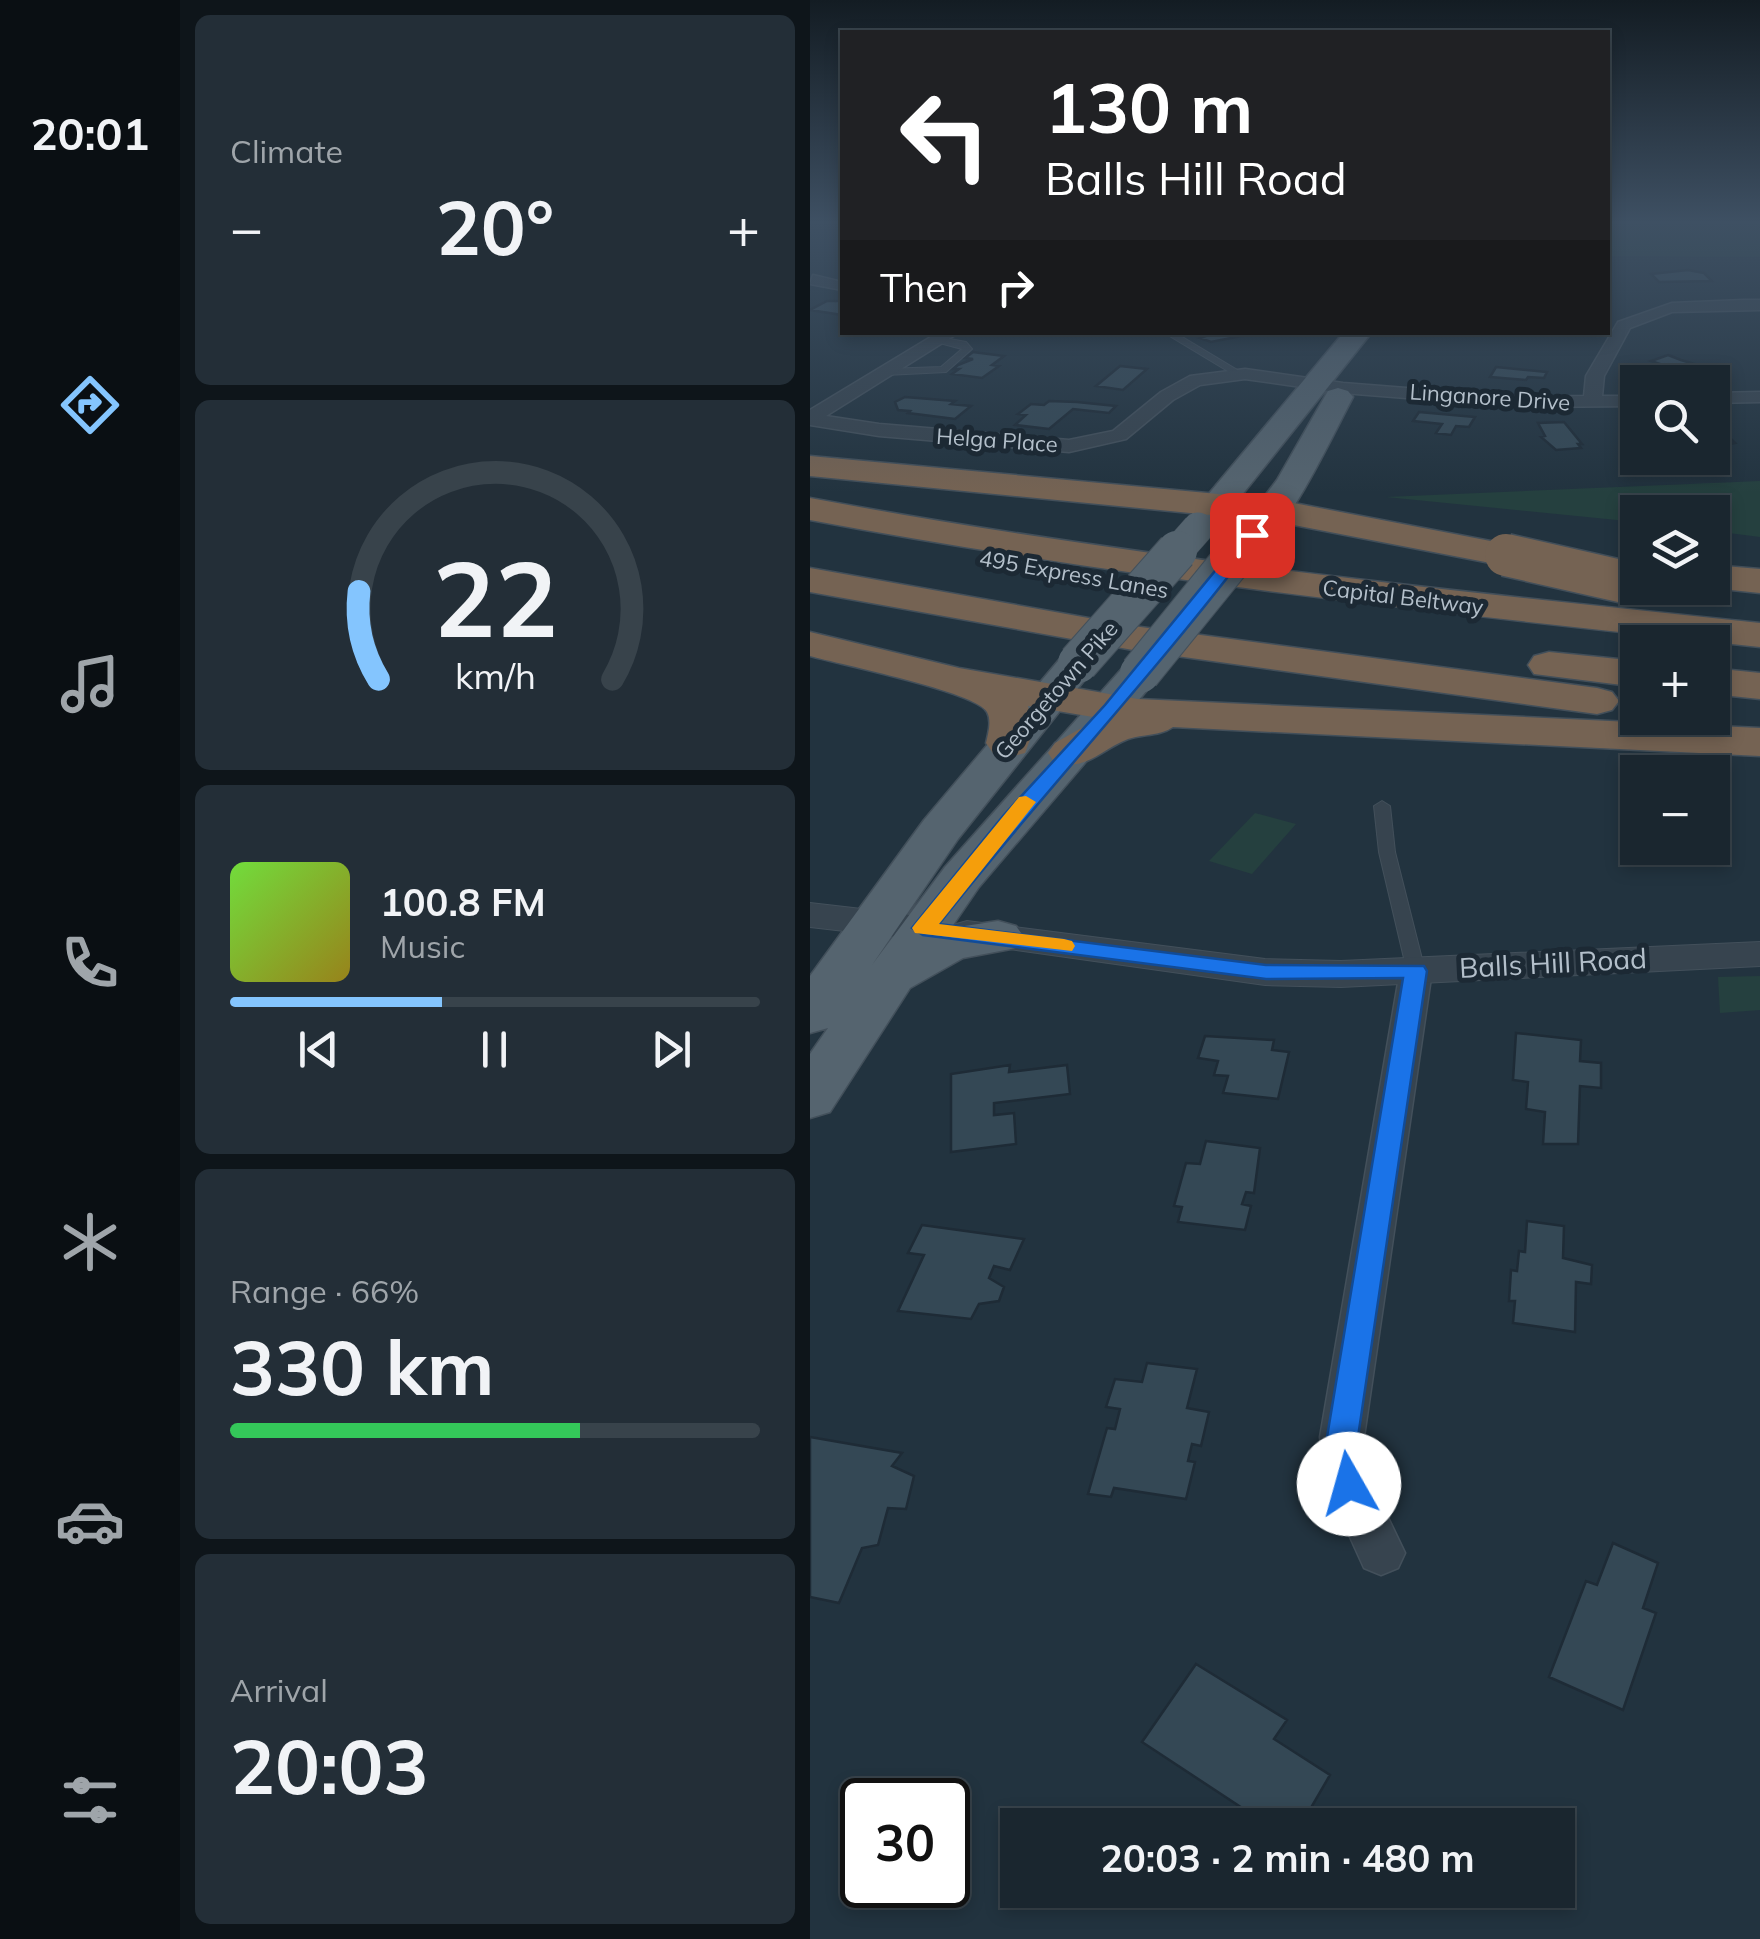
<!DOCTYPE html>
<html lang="en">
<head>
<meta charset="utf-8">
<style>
	body { margin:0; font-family:Mulish,sans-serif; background:#232e37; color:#f1f3f6; height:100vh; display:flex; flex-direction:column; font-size:38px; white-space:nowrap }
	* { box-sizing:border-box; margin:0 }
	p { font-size:32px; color:#9fa5aa }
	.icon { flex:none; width:55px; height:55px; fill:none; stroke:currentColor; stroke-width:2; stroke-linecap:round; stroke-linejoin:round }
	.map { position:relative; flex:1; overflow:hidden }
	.drawer { display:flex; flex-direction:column; gap:15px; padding:15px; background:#0e151a; width:630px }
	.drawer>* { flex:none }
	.guide { position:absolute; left:30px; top:30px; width:770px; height:305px; border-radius:0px; box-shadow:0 5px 15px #0003,0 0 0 2px #38434b; background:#202124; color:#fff; overflow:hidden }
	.controls { position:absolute; left:810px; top:365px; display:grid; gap:20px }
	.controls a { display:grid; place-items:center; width:110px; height:110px; border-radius:0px; background:#1a262f; box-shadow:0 5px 15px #0003,0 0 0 2px #38434b; font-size:50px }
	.speed { position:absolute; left:30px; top:1778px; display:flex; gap:20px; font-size:50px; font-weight:700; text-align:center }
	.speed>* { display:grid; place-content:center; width:130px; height:130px; border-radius:50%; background:#1a262f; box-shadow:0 5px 15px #0003,0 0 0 2px #38434b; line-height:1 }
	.speed .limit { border:5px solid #111; border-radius:15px; background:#fff; color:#111 }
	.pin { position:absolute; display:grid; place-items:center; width:85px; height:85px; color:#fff; margin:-42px; border-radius:20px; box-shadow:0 5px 15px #0006 }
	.me { position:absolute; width:110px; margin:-55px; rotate:353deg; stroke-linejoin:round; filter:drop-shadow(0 0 8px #0008) }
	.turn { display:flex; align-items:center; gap:35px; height:210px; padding:0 40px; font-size:45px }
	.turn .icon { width:130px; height:130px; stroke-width:2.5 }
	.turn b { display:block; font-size:70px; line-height:85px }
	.then { display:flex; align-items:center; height:95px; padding:0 40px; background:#0003; gap:20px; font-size:38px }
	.big { font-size:75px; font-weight:700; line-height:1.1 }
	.drawer .tile { flex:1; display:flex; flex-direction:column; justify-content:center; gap:15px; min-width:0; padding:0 35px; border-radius:15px; background:#232e37 }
	.drawer .dial { align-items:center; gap:0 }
	.dial svg { height:260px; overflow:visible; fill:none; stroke:#38434b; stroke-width:7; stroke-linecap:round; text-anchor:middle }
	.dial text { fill:#f1f3f6; stroke:none }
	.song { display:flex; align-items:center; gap:30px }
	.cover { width:120px; height:120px; border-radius:15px; background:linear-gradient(135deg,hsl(100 70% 55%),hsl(50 70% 35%)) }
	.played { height:10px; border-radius:5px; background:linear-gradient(90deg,#84c5fe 40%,#38434b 40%) }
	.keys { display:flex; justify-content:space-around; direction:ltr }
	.heat { display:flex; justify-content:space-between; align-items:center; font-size:55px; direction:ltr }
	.charge { height:15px; border-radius:8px; background:linear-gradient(90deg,#34c759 66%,#38434b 0) }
	.trip { position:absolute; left:190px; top:1808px; width:575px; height:100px; border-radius:0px; background:#1a262f; box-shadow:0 5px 15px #0003,0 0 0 2px #38434b; font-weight:700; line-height:100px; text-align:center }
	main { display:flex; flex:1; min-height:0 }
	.tab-bar { display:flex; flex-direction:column; width:180px; justify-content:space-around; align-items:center; background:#0a0f13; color:#9fa5aa }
	.tab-bar .icon { width:70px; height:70px }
	.tab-bar .current { color:#84c5fe }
	.tab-bar b { font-size:45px; color:#f1f3f6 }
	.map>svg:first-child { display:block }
	.green { fill:#25403f }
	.building { fill:#344855; stroke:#1e2b36; stroke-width:2.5 }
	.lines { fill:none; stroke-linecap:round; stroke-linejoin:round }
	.service-casing { stroke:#43505b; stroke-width:2 }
	.minor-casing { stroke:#43505b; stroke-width:3 }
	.tertiary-casing { stroke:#43505b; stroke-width:2 }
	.primary-casing { stroke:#43505b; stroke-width:3 }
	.motorway-casing { stroke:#424f5a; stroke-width:3 }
	.service { fill:#37444f; fill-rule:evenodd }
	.minor { fill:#37444f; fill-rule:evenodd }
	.tertiary { fill:#37444f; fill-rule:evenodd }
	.primary { fill:#55646f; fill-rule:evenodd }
	.motorway { fill:#756353; fill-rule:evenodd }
	.primary-bridge-far1-casing { stroke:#43505b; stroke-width:32; stroke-linecap:butt }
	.primary-bridge-casing { stroke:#43505b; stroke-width:42; stroke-linecap:butt }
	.motorway-bridge-casing { stroke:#424f5a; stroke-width:45; stroke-linecap:butt }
	.primary-bridge-far1 { stroke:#55646f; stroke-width:31 }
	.primary-bridge { stroke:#55646f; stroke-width:40 }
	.motorway-bridge { stroke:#756353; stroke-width:42 }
	.route { fill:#1a73e8; stroke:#114b97; stroke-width:2.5 }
	.slow { fill:#f59e0b }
	.labels { text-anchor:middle; stroke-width:10; stroke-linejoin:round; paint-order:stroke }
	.far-street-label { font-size:22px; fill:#b3bfca; stroke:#1c2934 }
	.street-label { font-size:28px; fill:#b3bfca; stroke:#1c2934 }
</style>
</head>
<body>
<main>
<nav class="tab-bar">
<b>20:01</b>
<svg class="icon current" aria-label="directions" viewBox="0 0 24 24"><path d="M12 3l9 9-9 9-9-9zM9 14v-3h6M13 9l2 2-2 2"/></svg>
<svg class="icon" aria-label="music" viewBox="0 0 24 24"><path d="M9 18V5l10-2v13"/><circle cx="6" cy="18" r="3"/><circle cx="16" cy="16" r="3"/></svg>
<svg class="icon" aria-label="phone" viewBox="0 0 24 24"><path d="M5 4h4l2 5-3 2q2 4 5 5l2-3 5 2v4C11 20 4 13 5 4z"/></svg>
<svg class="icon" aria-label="climate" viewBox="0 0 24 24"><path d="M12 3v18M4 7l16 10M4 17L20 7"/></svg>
<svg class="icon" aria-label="car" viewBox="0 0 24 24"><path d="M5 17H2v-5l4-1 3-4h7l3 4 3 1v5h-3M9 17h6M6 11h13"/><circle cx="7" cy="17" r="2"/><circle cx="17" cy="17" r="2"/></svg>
<svg class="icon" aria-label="filters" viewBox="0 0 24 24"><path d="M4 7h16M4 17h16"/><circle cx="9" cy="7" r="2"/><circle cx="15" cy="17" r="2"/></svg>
</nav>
<section class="drawer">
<div class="tile"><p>Climate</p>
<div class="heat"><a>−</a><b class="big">20°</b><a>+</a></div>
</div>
<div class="tile dial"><svg viewBox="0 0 100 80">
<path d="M14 69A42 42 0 1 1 86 69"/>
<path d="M14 69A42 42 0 0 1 8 42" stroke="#84c5fe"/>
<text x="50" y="56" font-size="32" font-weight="700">22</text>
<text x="50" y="72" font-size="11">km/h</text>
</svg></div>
<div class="tile">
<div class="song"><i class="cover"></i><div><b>100.8 FM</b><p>Music</p></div></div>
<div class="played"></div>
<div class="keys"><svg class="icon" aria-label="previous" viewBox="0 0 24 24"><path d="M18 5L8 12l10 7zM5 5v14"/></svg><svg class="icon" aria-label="pause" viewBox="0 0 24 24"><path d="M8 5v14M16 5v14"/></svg><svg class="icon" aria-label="next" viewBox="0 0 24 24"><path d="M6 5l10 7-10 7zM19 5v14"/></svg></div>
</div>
<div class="tile"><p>Range · 66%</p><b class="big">330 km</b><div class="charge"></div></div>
<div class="tile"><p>Arrival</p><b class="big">20:03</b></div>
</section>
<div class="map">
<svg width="950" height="1939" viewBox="0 0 950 1939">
	<rect width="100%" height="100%" fill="#22333f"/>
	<!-- green -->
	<path class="green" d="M 798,221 L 950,221 L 950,257 L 798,256 Z
		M 950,481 L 950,537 L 903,531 L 902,512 L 828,512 L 827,522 L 576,497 Z
		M 445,813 L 486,824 L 442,874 L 399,861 Z
		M 950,976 L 950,1010 L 910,1013 L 908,977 Z"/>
	<!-- building -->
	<path class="building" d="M 878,270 L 894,273 L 902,281 L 849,282 L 841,274 Z
		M 17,301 L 32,301 L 32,315 L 0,310 Z
		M 388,332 L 426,332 L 436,335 L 401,342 L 390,338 L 396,336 Z
		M 163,352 L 194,356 L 182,365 L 189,366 L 172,378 L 142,374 L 149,369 L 143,369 L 148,365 L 163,359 L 155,358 Z
		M 858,355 L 871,360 L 901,369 L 882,377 L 858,371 L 861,370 L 852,367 L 856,366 L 841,361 Z
		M 310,366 L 337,369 L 313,390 L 286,386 Z
		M 686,367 L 737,372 L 734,378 L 718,377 L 716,380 L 680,377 Z
		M 95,397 L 145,401 L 141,404 L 161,406 L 145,419 L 98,413 L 100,411 L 88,410 L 85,402 Z
		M 239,401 L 267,402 L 306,406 L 299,413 L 263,409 L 239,429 L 205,425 L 216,415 L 208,414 L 221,404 L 234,405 Z
		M 609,412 L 665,417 L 659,427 L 646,426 L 641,435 L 626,433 L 632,424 L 603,421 Z
		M 754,422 L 772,444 L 768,444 L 771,448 L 746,450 L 731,437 L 735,436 L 728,423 Z
		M 902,431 L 915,433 L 925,443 L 902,447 Z
		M 706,1033 L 771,1040 L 770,1061 L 791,1063 L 791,1088 L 770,1086 L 768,1144 L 733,1144 L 735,1112 L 716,1109 L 718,1082 L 703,1080 Z
		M 395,1036 L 464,1040 L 462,1050 L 479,1052 L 468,1099 L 413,1093 L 418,1076 L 404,1075 L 408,1061 L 388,1058 Z
		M 200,1065 L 199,1072 L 257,1065 L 260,1094 L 184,1103 L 184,1115 L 204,1113 L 206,1144 L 141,1152 L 141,1074 Z
		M 396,1141 L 450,1148 L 444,1193 L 436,1192 L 432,1204 L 441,1206 L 435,1230 L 368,1222 L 372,1207 L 364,1206 L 376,1163 L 390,1164 Z
		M 717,1221 L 754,1226 L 753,1258 L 782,1265 L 781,1284 L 766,1282 L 765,1332 L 703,1323 L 705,1301 L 699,1301 L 701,1270 L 707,1271 L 709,1251 L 715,1252 Z
		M 112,1225 L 214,1239 L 200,1270 L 184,1266 L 179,1278 L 194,1287 L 189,1301 L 169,1304 L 161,1319 L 88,1311 L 114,1255 L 98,1253 Z
		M 337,1363 L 387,1369 L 377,1408 L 399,1412 L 391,1446 L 382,1444 L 378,1461 L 385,1462 L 376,1499 L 304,1488 L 301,1497 L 278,1494 L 297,1428 L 305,1429 L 310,1409 L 296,1407 L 305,1379 L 332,1382 Z
		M 0,1437 L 92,1453 L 82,1466 L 104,1476 L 96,1509 L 78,1508 L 68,1545 L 52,1548 L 29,1603 L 0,1597 Z
		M 803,1543 L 848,1563 L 833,1608 L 846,1613 L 813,1710 L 739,1677 L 776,1581 L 787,1585 Z
		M 386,1664 L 477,1720 L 464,1739 L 520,1775 L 491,1825 L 458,1825 L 332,1742 Z"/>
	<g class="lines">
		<defs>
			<path id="service" d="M 353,332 L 364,332 L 434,374 L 426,376 Z
				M 129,337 L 156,342 L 162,349 L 136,372 L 76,375 L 71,372 L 76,369 L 131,367 L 152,349 L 126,342 Z
				M 572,801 L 580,806 L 585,852 L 615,971 L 606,977 L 597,971 L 569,852 L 564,806 Z"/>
			<path id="minor" d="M 3,275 L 32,282 L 32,290 L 0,284 Z
				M 934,300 L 950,300 L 950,310 L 862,312 L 820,328 L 794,376 L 792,396 L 828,396 L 828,406 L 710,407 L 533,393 L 435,379 L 390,385 L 363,400 L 316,439 L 259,452 L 69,436 L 0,425 L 0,410 L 129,332 L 150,332 L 16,416 L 69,424 L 259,440 L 303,431 L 351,392 L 380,376 L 435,369 L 533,383 L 710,397 L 774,396 L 776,376 L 808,322 L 862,303 Z
				M 950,392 L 950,402 L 902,403 L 902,393 Z
				M 606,961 L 618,964 L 622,971 L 554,1437 L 562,1484 L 595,1553 L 588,1568 L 571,1575 L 554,1568 L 516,1484 L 510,1437 L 590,971 L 594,964 Z"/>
			<path id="tertiary" d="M 0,903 L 95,914 L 109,918 L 114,926 L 109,934 L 95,938 L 0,927 Z
				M 157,921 L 455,959 L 531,961 L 950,942 L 950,966 L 531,987 L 455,985 L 143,941 L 138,933 L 143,925 Z"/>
			<path id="primary" d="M 534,332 L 562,332 L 400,535 L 388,538 L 376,535 L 371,528 L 376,521 Z
				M 528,388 L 538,391 L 543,397 C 527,427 479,529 453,543 C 445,547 437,544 430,542 L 425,535 L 467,480 L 518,391 Z
				M 268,651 L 282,654 L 288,663 L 148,839 L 62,965 L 135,867 L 316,664 L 330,661 L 344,664 L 350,673 L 344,682 L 169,887 L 141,928 L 188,921 L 206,926 L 214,937 L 206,948 L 153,958 L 100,988 L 20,1112 L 0,1118 L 0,1054 L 18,1028 L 0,1033 L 0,976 L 114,820 L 254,654 Z"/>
			<path id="motorway" d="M 0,456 L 463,499 L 696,544 L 709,547 L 715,555 L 709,563 L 696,566 L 463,521 L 0,476 Z
				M 0,498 C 314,557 632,590 950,623 L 950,647 C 632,613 314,579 0,520 Z
				M 902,565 L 950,569 L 950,593 L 902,588 Z
				M 0,568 L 323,626 L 787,688 L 802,692 L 809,701 L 802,710 L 787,714 L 323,650 L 0,592 Z
				M 0,632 L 149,668 L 328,699 L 950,728 L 950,756 L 363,727 C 350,736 333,734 318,739 C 290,750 277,771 245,763 L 238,753 L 245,743 L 289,718 L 218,706 L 224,729 L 215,753 L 199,757 L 183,753 L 176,743 C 178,734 182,721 177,712 C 167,692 28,664 0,656 Z
				M 739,652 L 828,661 L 828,687 L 724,674 L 718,665 L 724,656 Z
				M 902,668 L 950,673 L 950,699 L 902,694 Z"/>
		</defs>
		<!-- service casing -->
		<use href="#service" class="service-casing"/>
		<!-- minor casing -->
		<use href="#minor" class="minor-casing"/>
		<!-- tertiary casing -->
		<use href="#tertiary" class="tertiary-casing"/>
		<!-- primary casing -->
		<use href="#primary" class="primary-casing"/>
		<!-- motorway casing -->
		<use href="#motorway" class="motorway-casing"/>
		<!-- service -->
		<use href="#service" class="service"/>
		<!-- minor -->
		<use href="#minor" class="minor"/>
		<!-- tertiary -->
		<use href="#tertiary" class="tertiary"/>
		<!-- primary -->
		<use href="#primary" class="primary"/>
		<!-- motorway -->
		<use href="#motorway" class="motorway"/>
		<defs>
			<path id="primary-bridge-far1" d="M 365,554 L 388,528
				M 427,554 L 442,535"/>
			<path id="primary-bridge" d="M 268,663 L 367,551
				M 330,673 L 429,551"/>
			<path id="motorway-bridge" d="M 696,555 L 828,585"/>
		</defs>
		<!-- primary-bridge-far1 casing -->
		<use href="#primary-bridge-far1" class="primary-bridge-far1-casing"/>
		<!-- primary-bridge casing -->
		<use href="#primary-bridge" class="primary-bridge-casing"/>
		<!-- motorway-bridge casing -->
		<use href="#motorway-bridge" class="motorway-bridge-casing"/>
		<!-- primary-bridge-far1 -->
		<use href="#primary-bridge-far1" class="primary-bridge-far1"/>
		<!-- primary-bridge -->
		<use href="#primary-bridge" class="primary-bridge"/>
		<!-- motorway-bridge -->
		<use href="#motorway-bridge" class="motorway-bridge"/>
	</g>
	<!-- sky -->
	<linearGradient id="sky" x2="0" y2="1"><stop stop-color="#131c23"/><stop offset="0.45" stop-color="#3e5063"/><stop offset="1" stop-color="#3e5063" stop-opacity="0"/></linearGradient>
	<rect width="950" height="493" fill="url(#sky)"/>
	<!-- route -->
	<path class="route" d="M 437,532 L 450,535 C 349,670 233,792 129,924 L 456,965 L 614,966 L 617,971 L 548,1437 L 555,1484 L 550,1493 L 539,1497 L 528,1493 L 517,1437 L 593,978 L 456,979 L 113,935 L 102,928 L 193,816 L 295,705 Z"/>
	<!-- slow -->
	<path class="slow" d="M 216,796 L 226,802 L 129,924 L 254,939 L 262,941 L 265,946 L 262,951 L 105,933 L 102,928 L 105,924 L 209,797 Z"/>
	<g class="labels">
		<!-- far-street labels -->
		<g class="far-street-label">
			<text transform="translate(680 397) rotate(4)" y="8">Linganore Drive</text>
			<text transform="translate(187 440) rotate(4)" y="8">Helga Place</text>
			<text transform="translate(264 574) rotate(10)" y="8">495 Express Lanes</text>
			<text transform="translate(593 597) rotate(7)" y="8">Capital Beltway</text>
			<text transform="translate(246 690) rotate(-49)" y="8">Georgetown Pike</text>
		</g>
		<!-- street labels -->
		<g class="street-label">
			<text transform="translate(743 963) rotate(-3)" y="10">Balls Hill Road</text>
		</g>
	</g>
</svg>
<div class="controls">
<a><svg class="icon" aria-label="search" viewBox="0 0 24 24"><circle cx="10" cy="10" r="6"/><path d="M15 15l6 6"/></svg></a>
<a><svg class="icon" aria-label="layers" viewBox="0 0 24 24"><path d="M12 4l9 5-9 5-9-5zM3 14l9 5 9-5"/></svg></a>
<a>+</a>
<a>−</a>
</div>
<div class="speed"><div class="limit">30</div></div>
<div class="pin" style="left:442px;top:535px;background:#d93025"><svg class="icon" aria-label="arrive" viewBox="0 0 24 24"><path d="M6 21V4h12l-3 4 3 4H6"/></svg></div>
<svg class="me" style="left:539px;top:1484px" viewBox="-20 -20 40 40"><circle r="19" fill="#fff"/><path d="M0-13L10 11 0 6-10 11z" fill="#1a73e8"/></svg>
<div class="trip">20:03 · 2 min · 480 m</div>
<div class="guide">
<div class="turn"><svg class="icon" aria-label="left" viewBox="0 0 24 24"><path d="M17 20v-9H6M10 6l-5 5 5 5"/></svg><div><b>130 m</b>Balls Hill Road</div></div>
<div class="then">Then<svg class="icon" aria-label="right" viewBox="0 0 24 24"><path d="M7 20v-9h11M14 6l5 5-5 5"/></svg></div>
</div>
</div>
</main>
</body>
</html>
